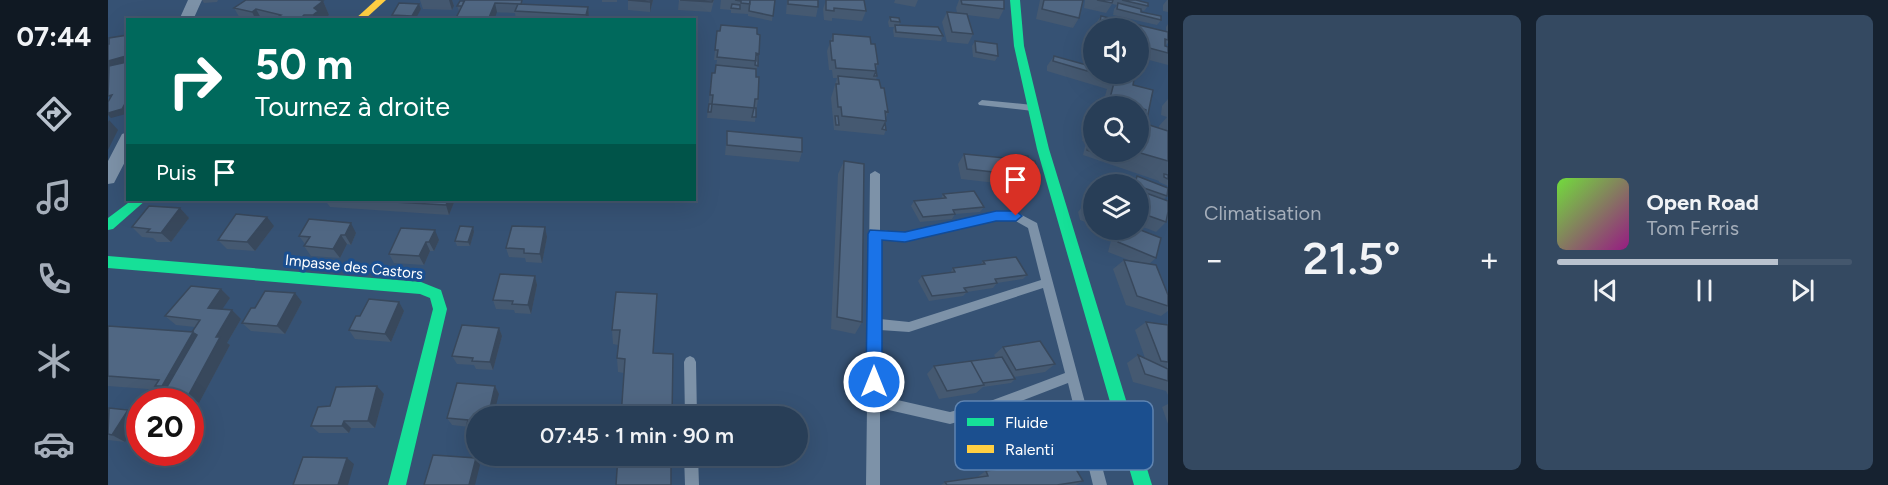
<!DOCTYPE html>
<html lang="fr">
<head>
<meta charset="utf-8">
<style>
	body { margin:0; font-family:Figtree,sans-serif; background:#344961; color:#f1f3f6; height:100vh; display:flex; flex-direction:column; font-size:22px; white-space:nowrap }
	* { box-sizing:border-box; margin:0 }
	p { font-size:20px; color:#a5aeba }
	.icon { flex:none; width:33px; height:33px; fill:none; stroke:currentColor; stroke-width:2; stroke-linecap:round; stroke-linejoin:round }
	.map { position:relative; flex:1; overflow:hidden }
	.details { display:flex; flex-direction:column; gap:15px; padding:15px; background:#162230; width:720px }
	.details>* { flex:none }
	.hud { position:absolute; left:18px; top:18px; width:570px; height:183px; border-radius:0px; box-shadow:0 6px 24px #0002,0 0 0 2px #44576d; background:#00695c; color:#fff; overflow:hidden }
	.tools { position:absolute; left:975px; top:18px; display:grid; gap:12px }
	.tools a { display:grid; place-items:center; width:66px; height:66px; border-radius:50%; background:#283e57; box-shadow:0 6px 24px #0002,0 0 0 2px #44576d; font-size:30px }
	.speed { position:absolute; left:18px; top:388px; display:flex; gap:12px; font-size:30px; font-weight:700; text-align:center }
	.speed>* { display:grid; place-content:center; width:78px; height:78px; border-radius:50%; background:#283e57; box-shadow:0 6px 24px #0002,0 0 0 2px #44576d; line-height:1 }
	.speed .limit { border:9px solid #d22; background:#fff; color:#111 }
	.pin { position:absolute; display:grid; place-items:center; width:51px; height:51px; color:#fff; margin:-62px -26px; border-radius:50% 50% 50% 0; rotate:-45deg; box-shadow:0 0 6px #0007 }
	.pin .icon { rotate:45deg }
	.me { position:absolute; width:66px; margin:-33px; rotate:0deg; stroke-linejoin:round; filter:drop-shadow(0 0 4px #0008) }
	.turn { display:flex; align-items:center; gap:21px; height:126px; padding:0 30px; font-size:27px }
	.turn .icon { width:78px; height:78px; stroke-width:2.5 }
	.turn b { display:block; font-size:42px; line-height:51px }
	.then { display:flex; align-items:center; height:57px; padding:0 30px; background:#0003; gap:12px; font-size:22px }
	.big { font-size:45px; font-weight:600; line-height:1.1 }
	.details .tile { flex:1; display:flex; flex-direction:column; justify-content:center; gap:9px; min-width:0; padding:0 21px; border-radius:9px; background:#344961 }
	.song { display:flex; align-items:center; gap:18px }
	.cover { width:72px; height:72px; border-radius:9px; background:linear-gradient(135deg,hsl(100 70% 55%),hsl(310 70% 35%)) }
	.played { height:6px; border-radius:3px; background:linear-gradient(90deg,#b9c2ce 75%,#44576d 75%) }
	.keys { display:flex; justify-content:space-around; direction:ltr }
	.heat { display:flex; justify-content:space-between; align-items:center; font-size:33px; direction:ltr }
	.details .tiles { flex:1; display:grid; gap:15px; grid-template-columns:repeat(2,1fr) }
	.trip { position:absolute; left:358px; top:406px; width:342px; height:60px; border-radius:30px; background:#283e57; box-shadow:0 6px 24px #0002,0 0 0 2px #44576d; font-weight:600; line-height:60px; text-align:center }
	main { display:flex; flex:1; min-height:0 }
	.tabs { display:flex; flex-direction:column; width:108px; justify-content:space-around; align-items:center; background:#101923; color:#a5aeba }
	.tabs .icon { width:42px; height:42px }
	.tabs .current { color:#b9c2ce }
	.tabs b { font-size:27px; color:#f1f3f6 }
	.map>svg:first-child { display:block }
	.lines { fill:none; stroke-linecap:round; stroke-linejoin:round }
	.lane { fill:#7d92a8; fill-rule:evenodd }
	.street { fill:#7d92a8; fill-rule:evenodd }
	.fast { fill:#16e098; fill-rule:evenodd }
	.slow { fill:#ffcf43; fill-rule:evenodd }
	.wall { fill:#455971 }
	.shaded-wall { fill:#38485c }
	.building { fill:#506783; stroke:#38485c; stroke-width:1.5 }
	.route { fill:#1a73e8; stroke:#114b97; stroke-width:1.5 }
	.labels { text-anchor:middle; stroke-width:6; stroke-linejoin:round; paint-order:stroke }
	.street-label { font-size:15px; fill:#fff; stroke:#1b4f8f }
	.key { fill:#1b4f8f; stroke:#5f84b1; stroke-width:1.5 }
	.key-label { font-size:16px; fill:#fff }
</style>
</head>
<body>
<main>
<nav class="tabs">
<b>07:44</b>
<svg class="icon current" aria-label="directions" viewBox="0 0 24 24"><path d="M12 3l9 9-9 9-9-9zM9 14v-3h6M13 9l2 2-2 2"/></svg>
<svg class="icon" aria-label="music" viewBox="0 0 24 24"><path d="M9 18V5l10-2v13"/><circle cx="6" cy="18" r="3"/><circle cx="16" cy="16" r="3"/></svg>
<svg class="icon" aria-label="phone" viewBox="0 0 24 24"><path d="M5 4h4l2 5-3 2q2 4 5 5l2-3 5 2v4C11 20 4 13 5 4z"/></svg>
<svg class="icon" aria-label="climate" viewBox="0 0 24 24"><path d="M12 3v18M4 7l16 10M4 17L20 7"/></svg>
<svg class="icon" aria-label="car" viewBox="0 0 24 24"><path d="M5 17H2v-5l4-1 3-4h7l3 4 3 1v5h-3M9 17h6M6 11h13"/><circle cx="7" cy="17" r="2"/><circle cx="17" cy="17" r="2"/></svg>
</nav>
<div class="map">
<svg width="1060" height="485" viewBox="0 0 1060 485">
	<rect width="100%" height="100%" fill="#365274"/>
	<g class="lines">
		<!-- lane -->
		<path class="lane" d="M 874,100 L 925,105 L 929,108 L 925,111 L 871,105 L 870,103 Z
			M 767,171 L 772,174 L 772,230 L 797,233 L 888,212 L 908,212 L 929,223 L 999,485 L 985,485 L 960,383 L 885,412 L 842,424 L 772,408 L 772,485 L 758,485 L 762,174 ZM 888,220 L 906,220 L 920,228 L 933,280 L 801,322 L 772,319 L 772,239 L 797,241 ZM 935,288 L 957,373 L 885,400 L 842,412 L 772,396 L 772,330 L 801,332 Z
			M 582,356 L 586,358 L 588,362 L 589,417 L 577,417 L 576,362 L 578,358 Z
			M 576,456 L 590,456 L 591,485 L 577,485 Z"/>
		<!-- street -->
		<path class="street" d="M 80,0 L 94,0 L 85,20 L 71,20 Z
			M 20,132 L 20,156 L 6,183 L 0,184 L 0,161 L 14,134 Z"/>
		<!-- fast -->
		<path class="fast" d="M 902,0 L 912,0 L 916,46 L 941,149 L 1044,485 L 1026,485 L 929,149 L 906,46 Z
			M 24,200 L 38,200 L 5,229 L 0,230 L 0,218 Z
			M 0,256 L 313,282 L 333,290 L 339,309 L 298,485 L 280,485 L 325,309 L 322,298 L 312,294 L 0,268 Z"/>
		<!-- slow -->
		<path class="slow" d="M 268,0 L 278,0 L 256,20 L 246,20 Z"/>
	</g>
	<!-- wall -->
	<path class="wall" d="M 94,0 L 110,0 L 109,2 L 96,3 Z
		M 312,0 L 344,0 L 346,6 L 344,10 L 315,9 Z
		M 494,0 L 509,0 L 509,2 L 494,2 Z
		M 520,0 L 545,0 L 542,12 L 520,10 Z
		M 571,0 L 606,0 L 603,12 L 570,10 Z
		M 613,0 L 667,0 L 664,21 L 640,16 L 640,14 L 623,13 L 623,10 L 612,9 Z
		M 679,0 L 710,0 L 710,7 L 708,17 L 678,14 Z
		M 718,0 L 758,11 L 754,21 L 724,18 L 724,21 L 716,20 L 715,9 Z
		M 787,0 L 810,0 L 807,7 L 786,3 Z
		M 851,0 L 896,0 L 896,9 L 891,19 L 859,15 L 865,34 L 860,44 L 839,42 L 834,22 L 839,12 L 849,13 L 848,8 Z
		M 932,0 L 975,0 L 971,18 L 965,28 L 928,19 Z
		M 977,0 L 1032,0 L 1032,1 L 1040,6 L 1036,11 L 1033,10 L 1033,12 L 1053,20 L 1049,25 L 1005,15 L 1006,9 L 1009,5 L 1004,4 L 998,13 L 976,8 Z
		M 1059,0 L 1060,0 L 1060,12 L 1055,11 L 1055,5 Z
		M 215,1 L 221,15 L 215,20 L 133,20 L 126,8 Z
		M 352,1 L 480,7 L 481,17 L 480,20 L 408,20 L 407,13 L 351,11 L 349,6 Z
		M 311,4 L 313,9 L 307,19 L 285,18 L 284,15 Z
		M 993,16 L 1058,32 L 1058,27 L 1060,24 L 1060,43 L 1057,46 L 1060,47 L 1060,65 L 1030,57 L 1030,28 L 986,28 L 986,26 Z
		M 782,17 L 792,22 L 791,25 L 835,36 L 833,41 L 786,37 L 785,30 L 786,27 L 781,27 L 780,22 Z
		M 609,31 L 649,34 L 651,54 L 648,77 L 650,99 L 647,122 L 602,118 L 602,117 L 602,118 L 599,118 L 604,73 L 607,73 L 609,60 L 606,60 Z
		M 725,34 L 763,44 L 770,64 L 768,69 L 769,76 L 768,80 L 773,88 L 780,112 L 778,118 L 777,123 L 778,130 L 776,135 L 726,130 L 723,98 L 729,78 L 725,78 L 724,70 L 721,70 L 719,51 Z
		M 867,41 L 890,56 L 887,61 L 865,57 L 864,46 Z
		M 946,56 L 983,66 L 986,56 L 986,74 L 1025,85 L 1039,119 L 1035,123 L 1051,128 L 1051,126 L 1059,117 L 1053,115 L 1054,106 L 1060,99 L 1060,186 L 1051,182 L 1051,181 L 975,155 L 978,142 L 974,141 L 979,123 L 983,118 L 985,119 L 986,118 L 986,152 L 1030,152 L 1030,106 L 993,106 L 995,103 L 999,89 L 939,71 L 939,66 Z
		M 619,131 L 694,152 L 691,162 L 617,155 Z
		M 856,154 L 900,159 L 903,155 L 921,161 L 931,177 L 924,187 L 853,179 L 850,164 Z
		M 736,161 L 754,322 L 747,334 L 723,329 L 730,174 Z
		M 1029,176 L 1059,196 L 1055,200 L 1060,201 L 1060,220 L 1048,232 L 1030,225 L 1030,184 L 1024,184 L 1024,182 Z
		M 835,194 L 876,207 L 872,212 L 847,214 L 844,219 L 812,222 L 803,206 L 806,201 L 833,199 Z
		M 114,200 L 165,200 L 163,203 Z
		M 217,200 L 347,200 L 341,215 L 222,207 Z
		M 974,207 L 986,211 L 986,225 L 972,220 L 970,212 Z
		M 72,208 L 81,218 L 63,242 L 49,242 L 45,238 L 34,237 L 24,227 Z
		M 166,226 L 147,251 L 119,249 L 110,240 Z
		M 437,227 L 439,237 L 434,263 L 418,262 L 417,258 L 401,257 L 398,248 Z
		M 293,228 L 331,240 L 326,251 L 322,251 L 316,265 L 286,263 L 281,254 Z
		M 1030,229 L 1048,258 L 1041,264 L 1060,295 L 1060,311 L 1053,316 L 1018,305 L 1005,269 L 1016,260 L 1023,261 L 1000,252 L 1005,233 L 1009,230 Z
		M 366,232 L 362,246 L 349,246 L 347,241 Z
		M 248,233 L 243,245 L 239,244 L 232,258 L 203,256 L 196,246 L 197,244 L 191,236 Z
		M 875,261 L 919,275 L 915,279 L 889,283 L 885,288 L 859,292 L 855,296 L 821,301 L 810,281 L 814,276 L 842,273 L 845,268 L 872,265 Z
		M 427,276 L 429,285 L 423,314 L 407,313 L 406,310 L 388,309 L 385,300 Z
		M 113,289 L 122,298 L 114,309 L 124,310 L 133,319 L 119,343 L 122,345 L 91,403 L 82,403 L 82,402 L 67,402 L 55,394 L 57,392 L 54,390 L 0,386 L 0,326 L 84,332 L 87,327 L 68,325 L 57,316 Z
		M 549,294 L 516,373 L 510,372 L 509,358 L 510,345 L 505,344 L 504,330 Z
		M 194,302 L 177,334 L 143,331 L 134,323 L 147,308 Z
		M 296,311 L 283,342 L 247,339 L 241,330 L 252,316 Z
		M 1038,322 L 1060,325 L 1060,395 L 1058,391 L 1025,382 L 1019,363 L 1030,355 L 1037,358 L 1027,330 Z
		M 391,328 L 394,336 L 385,370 L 368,369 L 366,365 L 349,364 L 344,356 Z
		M 895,347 L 947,364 L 937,372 L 906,377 L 907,379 L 903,383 L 875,387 L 868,393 L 831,399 L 819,374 L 826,366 L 888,358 L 886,355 Z
		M 387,386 L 391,394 L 369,417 L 369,432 L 364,432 L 361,427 L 344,425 L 339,418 Z
		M 276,394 L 267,428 L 243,428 L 241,433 L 211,433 L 203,426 Z
		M 1060,404 L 1060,424 L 1054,407 Z
		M 0,409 L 17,442 L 0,440 Z
		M 917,459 L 975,481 L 968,485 L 833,485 L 837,482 L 869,477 L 878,471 L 908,466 L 907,465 Z"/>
	<!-- shaded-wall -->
	<path class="shaded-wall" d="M 341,0 L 344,0 L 346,6 L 344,10 Z
		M 543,0 L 545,0 L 542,12 L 542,2 Z
		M 215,1 L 221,15 L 215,20 L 207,20 L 205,15 L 206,8 Z
		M 387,3 L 389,12 L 386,20 L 380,20 Z
		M 311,4 L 313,9 L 307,20 L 306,20 L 304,16 Z
		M 480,7 L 481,17 L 480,20 L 479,20 L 478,15 Z
		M 148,9 L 154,20 L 148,20 L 144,12 Z
		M 196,15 L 198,20 L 191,20 Z
		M 20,41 L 20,80 L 19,68 L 0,73 L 0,61 L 17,42 Z
		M 20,98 L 20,112 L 18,114 L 3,118 L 0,115 L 0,108 Z
		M 1,120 L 10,130 L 0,150 L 0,122 Z
		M 340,200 L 347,200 L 341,215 L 338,205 Z
		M 72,208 L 81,218 L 63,242 L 53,233 Z
		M 159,217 L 166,226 L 147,251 L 139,242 Z
		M 243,223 L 248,233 L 243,245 L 237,235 Z
		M 365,227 L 366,232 L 362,246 L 360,242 Z
		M 437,227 L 439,237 L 434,263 L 432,254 Z
		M 327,230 L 331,240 L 326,251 L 321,242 Z
		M 233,235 L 239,244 L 232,258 L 225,249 Z
		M 318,242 L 322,251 L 316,265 L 311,256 Z
		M 427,276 L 429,285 L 423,314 L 420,305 Z
		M 113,289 L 122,298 L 109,317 L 100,308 Z
		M 187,293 L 194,302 L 177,334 L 169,326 Z
		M 291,302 L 296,311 L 283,342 L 277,334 Z
		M 124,310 L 133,319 L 119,343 L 122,345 L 91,403 L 80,396 L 108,337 Z
		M 391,328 L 394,336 L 385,370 L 382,362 Z
		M 85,332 L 99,344 L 67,395 L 54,386 Z
		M 269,386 L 276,394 L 267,428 L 260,421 Z
		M 387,386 L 391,394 L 385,417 L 380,417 Z
		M 20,410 L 32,416 L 32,419 L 17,442 L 4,435 Z
		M 236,421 L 243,428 L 241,433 L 234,426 Z
		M 239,458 L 246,464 L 240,485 L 230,485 Z
		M 368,458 L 372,465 L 367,485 L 361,485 Z"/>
	<!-- building -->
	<path class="building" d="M 138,0 L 210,0 L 215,1 L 206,8 L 210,11 L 205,15 L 196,15 L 191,20 L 173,20 L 168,18 L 173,15 L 148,9 L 144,12 L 126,8 Z
		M 357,0 L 414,0 L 413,4 L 387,3 L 380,20 L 347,20 Z
		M 520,0 L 543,0 L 542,2 Z
		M 572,0 L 605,0 L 604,2 Z
		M 627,0 L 642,0 L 642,4 L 633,3 L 633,1 Z
		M 642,0 L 667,0 L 665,16 L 641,11 Z
		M 680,0 L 710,0 L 710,7 L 680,4 Z
		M 718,0 L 756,0 L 758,11 L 726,8 L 726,11 L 718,10 Z
		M 853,0 L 896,0 L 896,9 L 854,4 Z
		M 936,0 L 975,0 L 971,18 L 934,9 Z
		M 989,0 L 1005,0 L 1004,3 Z
		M 1014,0 L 1028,0 L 1040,3 L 1040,6 Z
		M 352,1 L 356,1 L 354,6 L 349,6 Z
		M 291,3 L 311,4 L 304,16 L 284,15 Z
		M 1010,3 L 1033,9 L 1033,12 L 1053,16 L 1053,20 L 1009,9 Z
		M 410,4 L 480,7 L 478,15 L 407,11 Z
		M 624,4 L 632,5 L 632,9 L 623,8 Z
		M 839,12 L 859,14 L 865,34 L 844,32 Z
		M 993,16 L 1060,32 L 1060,40 L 1057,39 L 1057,46 L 1060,47 L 1060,53 L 1030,45 L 1030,28 L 1015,28 L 992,23 Z
		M 255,17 L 314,20 L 252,20 Z
		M 782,17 L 791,18 L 792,22 L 783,21 Z
		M 613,25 L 649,28 L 649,34 L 652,35 L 651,54 L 648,53 L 648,61 L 609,57 L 610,50 L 607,50 L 609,31 L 612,31 Z
		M 787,25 L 830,27 L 835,36 L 788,32 Z
		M 725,34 L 762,37 L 763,44 L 767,44 L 770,64 L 767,64 L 768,71 L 728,68 L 727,60 L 724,60 L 722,41 L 725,41 Z
		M 20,35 L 20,41 L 17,42 L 18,56 L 0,61 L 0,44 L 1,44 L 1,38 Z
		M 867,41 L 889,44 L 890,56 L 868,52 Z
		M 648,55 L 650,55 L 650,66 L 647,65 Z
		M 946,56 L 986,67 L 986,73 L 945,61 Z
		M 19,62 L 20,98 L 14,109 L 0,113 L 0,102 L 4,95 L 0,96 L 1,66 Z
		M 767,64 L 769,76 L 766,76 L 768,71 Z
		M 608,65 L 648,69 L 648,77 L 651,77 L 650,99 L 647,99 L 646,108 L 604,104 L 605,95 L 602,95 L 604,73 L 607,73 Z
		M 987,74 L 1027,74 L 1025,85 L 1045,90 L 1039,119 L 1036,118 L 1038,110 L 1030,107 L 1030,106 L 1002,98 L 1007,79 Z
		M 730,76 L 771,80 L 773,88 L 776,88 L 780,112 L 777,111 L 778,121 L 734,116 L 733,107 L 730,107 L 728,84 L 731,84 Z
		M 1000,97 L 1028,106 L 997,106 Z
		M 601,104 L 604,104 L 603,112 L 600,112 Z
		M 1030,107 L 1038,110 L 1035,123 L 1060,131 L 1060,161 L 1029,152 L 1030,152 Z
		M 646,108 L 648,108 L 648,117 L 644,117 Z
		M 727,116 L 730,116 L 731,125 L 728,125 Z
		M 983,118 L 986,119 L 986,127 L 983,137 L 978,136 Z
		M 777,123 L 778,130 L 774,129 Z
		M 619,131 L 694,138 L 694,152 L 619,145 Z
		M 983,137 L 986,138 L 986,147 L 984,152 L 979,150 Z
		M 856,154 L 927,161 L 931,177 L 859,169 Z
		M 903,155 L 920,156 L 921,161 L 905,159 Z
		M 736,161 L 756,164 L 754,322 L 729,317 Z
		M 1056,174 L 1060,175 L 1060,179 L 1056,177 Z
		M 1029,176 L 1060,188 L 1059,196 L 1030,186 L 1030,184 L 1027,184 Z
		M 1030,190 L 1060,201 L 1060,212 L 1058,222 L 1030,212 L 1032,203 L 1030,202 Z
		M 866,191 L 876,207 L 845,210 L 847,214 L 815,217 L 806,201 L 838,198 L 835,194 Z
		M 251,200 L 340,200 L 338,205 Z
		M 41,206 L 72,208 L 53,233 L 39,232 L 42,229 L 24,227 Z
		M 974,207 L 986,211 L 986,218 L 976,214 Z
		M 128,214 L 159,217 L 139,242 L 110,240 Z
		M 201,219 L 243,223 L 237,235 L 233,235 L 225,249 L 196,246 L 202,237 L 191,236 Z
		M 352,226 L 365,227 L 360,242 L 347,241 Z
		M 404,226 L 437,227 L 432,254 L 416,253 L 416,249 L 398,248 Z
		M 293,228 L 327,230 L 321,242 L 318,242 L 311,256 L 281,254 Z
		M 1030,229 L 1053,238 L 1048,258 L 1010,242 L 1014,230 Z
		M 908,257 L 919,275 L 887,279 L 889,283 L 856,288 L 859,292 L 824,296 L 814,276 L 847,272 L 845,268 L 877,264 L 875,261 Z
		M 1016,260 L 1048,265 L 1060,295 L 1060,306 L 1029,296 Z
		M 392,274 L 427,276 L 420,305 L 404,304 L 405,301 L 385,300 Z
		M 83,286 L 113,289 L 100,308 L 124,310 L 108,337 L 112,337 L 80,396 L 55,394 L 89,335 L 84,332 L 92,320 L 57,316 Z
		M 157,291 L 187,293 L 169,326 L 134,323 L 143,308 L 147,308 Z
		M 508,292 L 549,294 L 545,353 L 565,354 L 564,417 L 513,417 L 517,359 L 509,358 L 512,330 L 504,330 Z
		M 261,299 L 291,302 L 277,334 L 241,330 L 248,316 L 252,316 Z
		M 1038,322 L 1060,325 L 1060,362 L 1053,361 Z
		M 354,325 L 391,328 L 382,362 L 364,361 L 365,358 L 344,356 Z
		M 0,326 L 85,332 L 54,386 L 47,386 L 51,380 L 0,376 Z
		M 932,341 L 947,364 L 908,370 L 895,347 Z
		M 1030,355 L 1060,369 L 1060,381 L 1037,374 Z
		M 894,357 L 907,379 L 875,383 L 863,361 Z
		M 863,361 L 876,385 L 839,391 L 826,366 Z
		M 349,383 L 387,386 L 380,417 L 369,417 L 369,425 L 359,424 L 360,420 L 339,418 Z
		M 269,386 L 260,421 L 236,421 L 234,426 L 203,426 L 210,407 L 222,406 L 228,387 Z
		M 1,408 L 20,410 L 4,435 L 0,434 Z
		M 958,452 L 975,481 L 949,485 L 839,485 L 837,482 L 880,476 L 878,471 L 920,464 L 917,459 Z
		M 325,455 L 368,458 L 361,485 L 316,485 Z
		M 510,456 L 563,456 L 563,485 L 508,485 Z
		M 195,457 L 239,458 L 230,485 L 185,485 Z"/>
	<!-- route -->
	<path class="route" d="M 888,211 L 908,211 L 914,216 L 908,221 L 888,221 L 797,242 L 774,240 L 774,382 L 772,387 L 766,389 L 760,387 L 758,382 L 760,234 L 762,230 L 797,232 Z"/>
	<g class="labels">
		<!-- street labels -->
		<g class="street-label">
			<text transform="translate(246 267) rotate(6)" y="5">Impasse des Castors</text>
		</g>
	</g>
	<!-- legend -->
	<rect x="847" y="401" width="198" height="69" rx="9" class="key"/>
	<rect x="859" y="418" width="27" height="8" fill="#16e098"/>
	<rect x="859" y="445" width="27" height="8" fill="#ffcf43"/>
	<g class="key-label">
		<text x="897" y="428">Fluide</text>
		<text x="897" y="455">Ralenti</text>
	</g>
</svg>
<div class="tools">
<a><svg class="icon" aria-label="sound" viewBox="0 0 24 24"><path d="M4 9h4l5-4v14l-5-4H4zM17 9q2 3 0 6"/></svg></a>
<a><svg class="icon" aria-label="search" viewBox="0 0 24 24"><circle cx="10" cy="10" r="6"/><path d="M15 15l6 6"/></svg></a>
<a><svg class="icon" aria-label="layers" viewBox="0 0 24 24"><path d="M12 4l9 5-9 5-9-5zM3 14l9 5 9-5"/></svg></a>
</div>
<div class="speed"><div class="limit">20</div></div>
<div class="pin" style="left:908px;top:216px;background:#d93025"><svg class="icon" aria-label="arrive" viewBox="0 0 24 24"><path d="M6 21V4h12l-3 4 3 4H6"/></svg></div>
<svg class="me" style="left:766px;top:382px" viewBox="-20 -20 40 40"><circle r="17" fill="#1a73e8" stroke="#fff" stroke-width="3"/><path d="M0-11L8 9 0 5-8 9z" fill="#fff"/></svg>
<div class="trip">07:45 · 1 min · 90 m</div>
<div class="hud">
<div class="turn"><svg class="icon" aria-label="right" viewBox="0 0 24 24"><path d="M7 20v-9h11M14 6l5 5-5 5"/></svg><div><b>50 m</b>Tournez à droite</div></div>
<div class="then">Puis<svg class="icon" aria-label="arrive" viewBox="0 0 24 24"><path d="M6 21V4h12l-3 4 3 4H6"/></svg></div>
</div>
</div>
<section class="details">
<div class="tiles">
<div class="tile"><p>Climatisation</p>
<div class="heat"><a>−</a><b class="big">21.5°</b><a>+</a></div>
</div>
<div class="tile">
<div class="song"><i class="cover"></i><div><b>Open Road</b><p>Tom Ferris</p></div></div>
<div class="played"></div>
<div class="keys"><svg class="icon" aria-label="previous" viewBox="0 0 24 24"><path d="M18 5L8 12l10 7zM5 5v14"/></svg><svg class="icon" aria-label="pause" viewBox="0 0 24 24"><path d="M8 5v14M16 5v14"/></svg><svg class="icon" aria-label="next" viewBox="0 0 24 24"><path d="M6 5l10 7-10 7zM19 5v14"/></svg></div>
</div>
</div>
</section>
</main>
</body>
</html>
